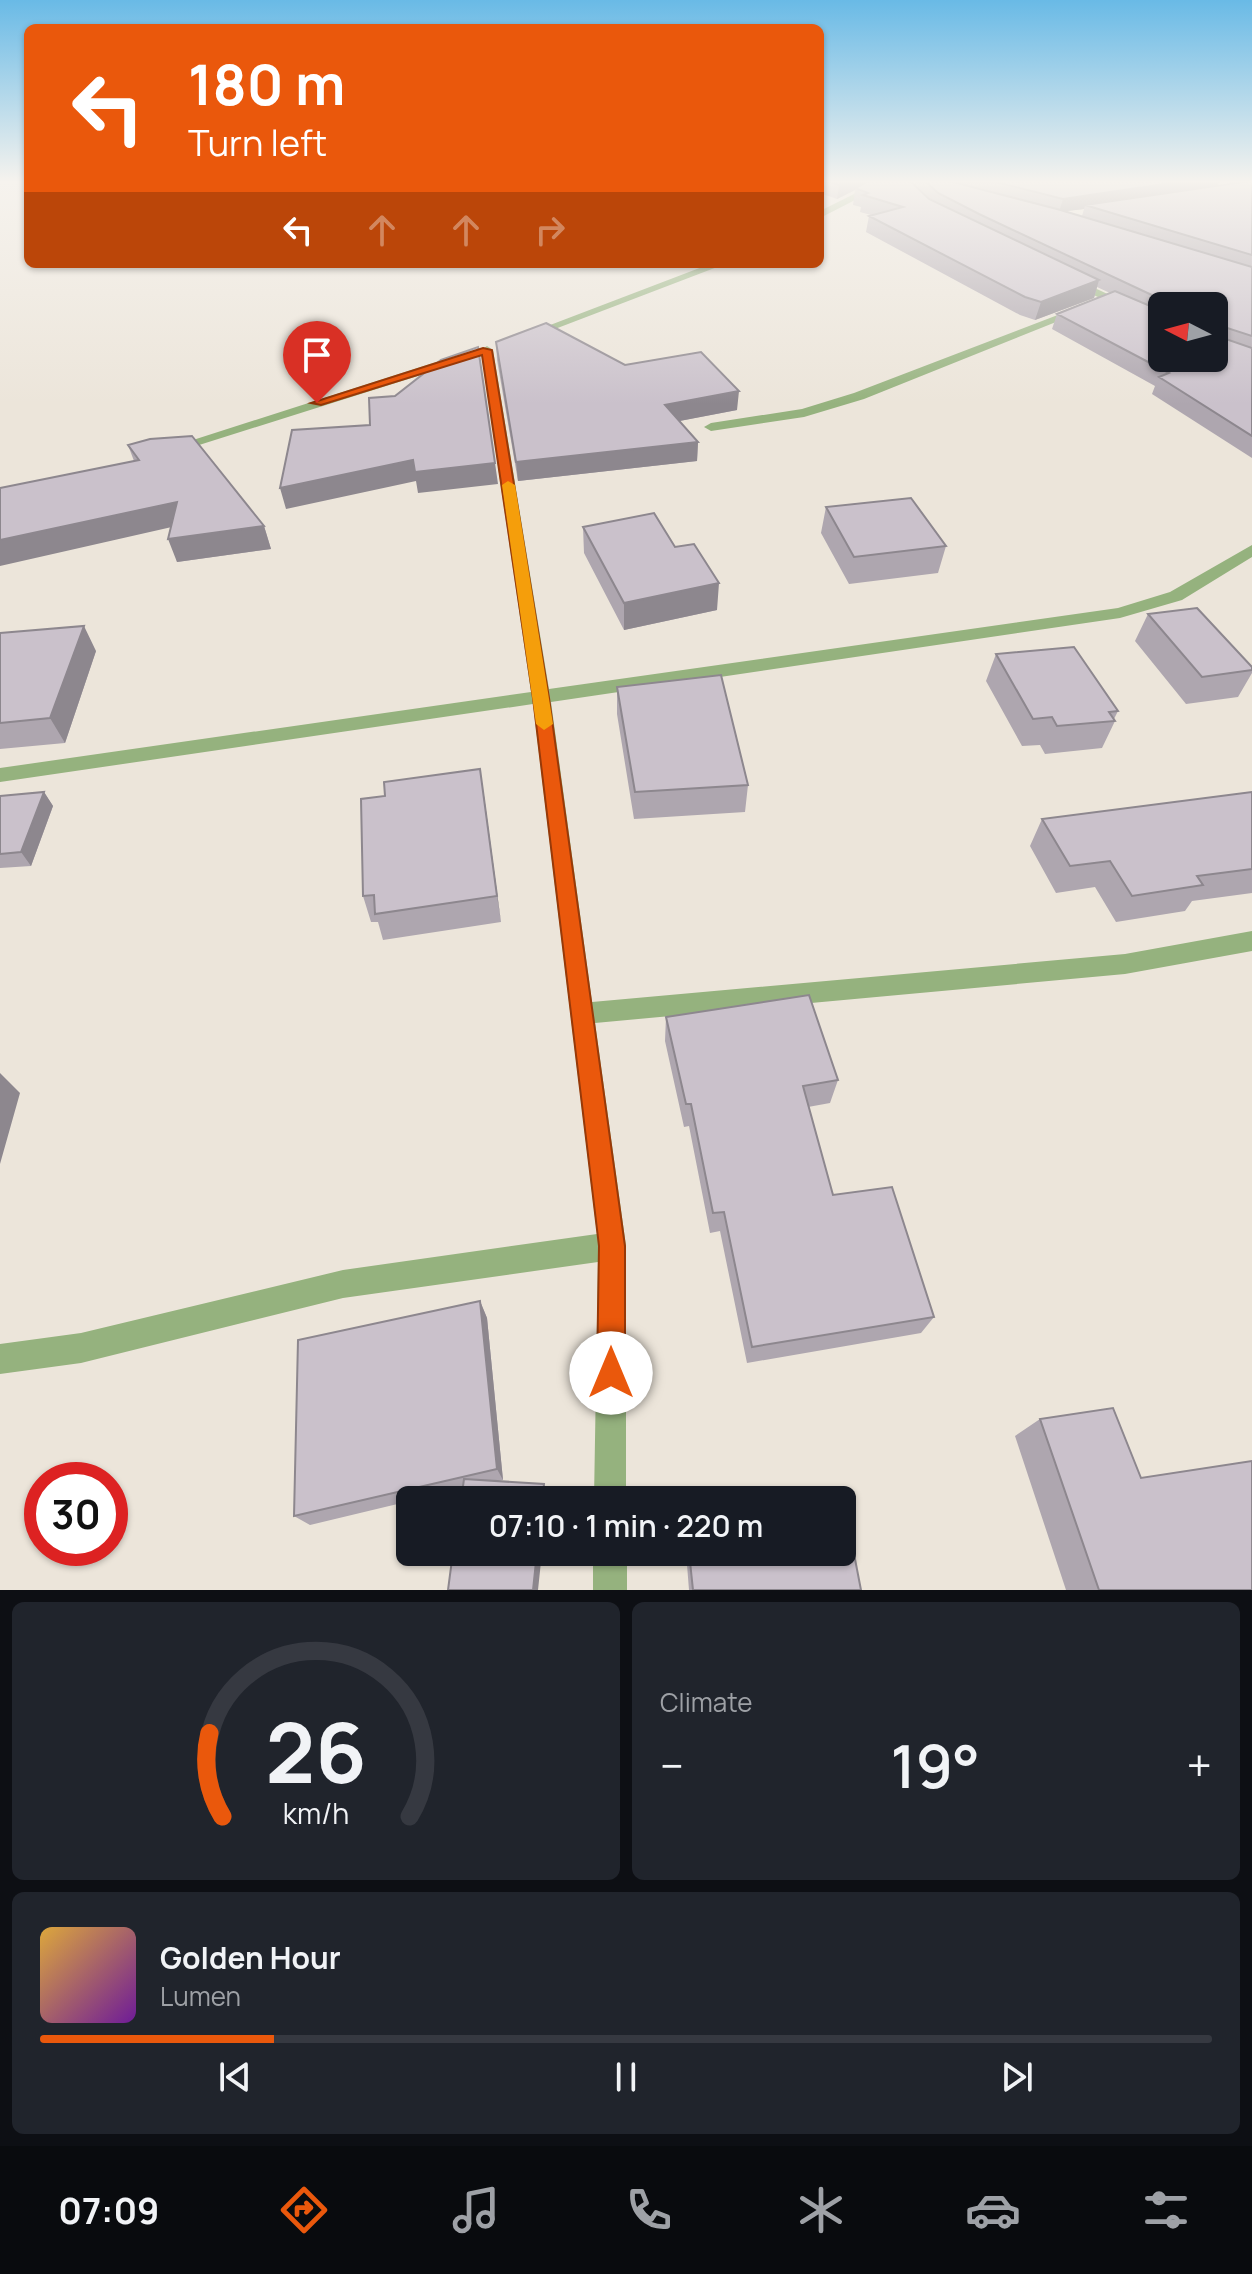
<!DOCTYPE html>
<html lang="en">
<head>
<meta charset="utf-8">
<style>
	body { margin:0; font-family:Manrope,sans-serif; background:#20242c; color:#f1f3f6; height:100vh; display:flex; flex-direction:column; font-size:30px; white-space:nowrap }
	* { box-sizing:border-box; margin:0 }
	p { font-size:26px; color:#9ea1a6 }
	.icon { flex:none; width:44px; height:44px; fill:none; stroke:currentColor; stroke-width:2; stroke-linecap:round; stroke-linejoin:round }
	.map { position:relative; height:1590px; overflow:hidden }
	.sheet { display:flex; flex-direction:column; gap:12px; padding:12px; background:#0d0f14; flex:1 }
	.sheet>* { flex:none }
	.banner { position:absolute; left:24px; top:24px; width:800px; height:244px; border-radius:12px; box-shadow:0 2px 6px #0004; background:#ea580c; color:#fff; overflow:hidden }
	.needle { width:52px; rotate:276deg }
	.controls { position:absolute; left:1148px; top:292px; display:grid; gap:16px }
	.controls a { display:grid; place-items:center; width:80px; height:80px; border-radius:12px; background:#171b24; box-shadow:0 2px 6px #0004; font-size:40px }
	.speed { position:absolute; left:24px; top:1462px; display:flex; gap:16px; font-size:40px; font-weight:700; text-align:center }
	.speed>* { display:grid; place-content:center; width:104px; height:104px; border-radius:50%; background:#171b24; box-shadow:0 2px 6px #0004; line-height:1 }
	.speed .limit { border:12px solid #d22; background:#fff; color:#111 }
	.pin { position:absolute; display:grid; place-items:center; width:68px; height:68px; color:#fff; margin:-82px -34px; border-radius:50% 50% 50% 0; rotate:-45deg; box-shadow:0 0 8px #0007 }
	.pin .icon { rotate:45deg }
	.me { position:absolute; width:88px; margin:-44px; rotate:0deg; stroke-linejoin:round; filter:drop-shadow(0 0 6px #0008) }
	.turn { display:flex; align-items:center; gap:28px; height:168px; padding:0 32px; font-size:36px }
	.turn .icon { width:104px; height:104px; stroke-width:2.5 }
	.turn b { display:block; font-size:56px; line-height:68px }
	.lanes { display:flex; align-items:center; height:76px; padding:0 32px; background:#0003; justify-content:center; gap:40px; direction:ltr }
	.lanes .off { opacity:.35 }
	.big { font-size:60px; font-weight:600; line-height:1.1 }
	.sheet .card { flex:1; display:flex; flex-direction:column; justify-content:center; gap:12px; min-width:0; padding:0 28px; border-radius:12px; background:#20242c }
	.sheet .dial { align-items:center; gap:0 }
	.dial svg { height:208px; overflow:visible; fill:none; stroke:#363941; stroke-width:7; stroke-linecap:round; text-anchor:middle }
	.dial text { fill:#f1f3f6; stroke:none }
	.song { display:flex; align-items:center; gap:24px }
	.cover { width:96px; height:96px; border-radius:12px; background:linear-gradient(135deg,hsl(40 70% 55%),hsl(280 70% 35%)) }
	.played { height:8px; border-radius:4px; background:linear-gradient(90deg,#ea580c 20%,#363941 20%) }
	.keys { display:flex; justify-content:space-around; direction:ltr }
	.heat { display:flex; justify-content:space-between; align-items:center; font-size:44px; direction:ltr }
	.sheet .tiles { flex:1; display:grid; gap:12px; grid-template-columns:1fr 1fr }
	.card:last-child { grid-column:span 2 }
	.trip { position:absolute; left:396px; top:1486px; width:460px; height:80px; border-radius:12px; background:#171b24; box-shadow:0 2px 6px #0004; font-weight:600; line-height:80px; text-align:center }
	.tabs { display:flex; height:128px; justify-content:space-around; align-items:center; background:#090b0e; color:#9ea1a6 }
	.tabs .icon { width:56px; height:56px }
	.tabs .on { color:#ea580c }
	.tabs b { font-size:36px; color:#f1f3f6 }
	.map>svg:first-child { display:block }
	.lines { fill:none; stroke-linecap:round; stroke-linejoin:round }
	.minor { fill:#95b27e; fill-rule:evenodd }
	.wall { fill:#aea6af; fill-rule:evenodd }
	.shaded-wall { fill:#8d878e }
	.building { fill:#cac1cb; stroke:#8d878e; stroke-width:2 }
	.route { fill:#ea580c; stroke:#983908; stroke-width:2 }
	.slow { fill:#f59e0b }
</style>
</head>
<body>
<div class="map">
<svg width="1252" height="1590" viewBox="0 0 1252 1590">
	<rect width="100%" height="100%" fill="#ece5da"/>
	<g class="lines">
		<!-- minor -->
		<path class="minor" d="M 880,181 L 892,181 L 820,218 L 820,211 Z
			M 710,264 L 725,264 L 534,337 L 524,335 Z
			M 1067,279 L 1075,279 L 1162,319 L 1162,326 L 1067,283 Z
			M 1076,308 L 1086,310 L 864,399 L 804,417 L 711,431 L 704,427 L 711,423 L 802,409 L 854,393 Z
			M 487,346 L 493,350 L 549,689 L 1118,608 L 1170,592 L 1252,545 L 1252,557 L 1182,600 L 1120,618 L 551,702 L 592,1002 L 1125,954 L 1252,931 L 1252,951 L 1125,974 L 595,1023 L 626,1246 L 626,1500 L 594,1500 L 598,1262 L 343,1298 L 81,1363 L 0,1374 L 0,1344 L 81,1333 L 343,1270 L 597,1234 L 533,704 L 0,782 L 0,768 L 531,692 L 481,350 Z
			M 458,355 L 462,356 L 462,362 L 177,452 L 165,449 Z
			M 593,1552 L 627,1552 L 627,1590 L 593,1590 Z"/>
	</g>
	<!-- wall -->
	<path class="wall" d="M 820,181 L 910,181 L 914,185 L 915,181 L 1219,181 L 1217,186 L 1231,184 L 1226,181 L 1252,181 L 1252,458 L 1152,394 L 1155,386 L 1052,329 L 1057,314 L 1110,293 L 1097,287 L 1094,298 L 1035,320 L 1020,315 L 866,232 L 869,216 L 871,215 L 860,212 L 861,207 L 853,205 L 855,190 L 837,199 L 820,193 ZM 1084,209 L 1082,216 L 1066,211 ZM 1162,306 L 1214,306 L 1162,358 Z
		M 496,342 L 625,365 L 737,410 L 679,421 L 698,442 L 697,461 L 518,481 L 497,360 Z
		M 128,445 L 264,526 L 271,549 L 177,562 L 171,527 L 134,461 Z
		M 826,507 L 946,546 L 938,573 L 849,584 L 821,533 Z
		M 583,527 L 675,547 L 717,610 L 624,630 L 584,553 Z
		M 1148,614 L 1252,667 L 1252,673 L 1238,697 L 1186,704 L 1135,641 Z
		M 0,633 L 96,651 L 65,743 L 0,749 Z
		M 996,654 L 1118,711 L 1114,719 L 1115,721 L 1102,748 L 1045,754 L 1040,745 L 1022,746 L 986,681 Z
		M 617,687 L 748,785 L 745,812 L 634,819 L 617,714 Z
		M 44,792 L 53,806 L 31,866 L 0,868 L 0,796 Z
		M 1252,792 L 1252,893 L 1192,901 L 1185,911 L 1116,922 L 1095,887 L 1056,893 L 1030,846 L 1042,819 Z
		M 484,796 L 501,922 L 383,940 L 378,922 L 371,922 L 363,896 Z
		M 666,1017 L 838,1080 L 830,1103 L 808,1107 L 833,1195 L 934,1317 L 921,1333 L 747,1363 L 720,1231 L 710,1233 L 689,1126 L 684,1127 L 665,1041 Z
		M 480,1301 L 487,1318 L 503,1480 L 497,1481 L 547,1494 L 547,1500 L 461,1500 L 463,1489 L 416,1500 L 410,1500 L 410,1501 L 310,1525 L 294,1516 Z
		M 1040,1419 L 1141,1478 L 1252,1590 L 1066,1590 L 1015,1436 Z
		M 686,1552 L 842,1552 L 861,1590 L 689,1590 Z"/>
	<!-- shaded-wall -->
	<path class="shaded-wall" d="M 848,181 L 873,181 L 855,188 L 855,190 L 837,199 L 839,185 Z
		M 1184,181 L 1219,181 L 1216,189 L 1085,205 L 1084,209 L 1059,212 L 1063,199 Z
		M 1099,280 L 1094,298 L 1035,320 L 1041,302 Z
		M 739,391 L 737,410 L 664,424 L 665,405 Z
		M 698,442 L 697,461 L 518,481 L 516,462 Z
		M 413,460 L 495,463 L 498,484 L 418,493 L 416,481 L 286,509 L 280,488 Z
		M 177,502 L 185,524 L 0,566 L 0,540 Z
		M 264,526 L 271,549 L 177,562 L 168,539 Z
		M 719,583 L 717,610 L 624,630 L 624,603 Z
		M 84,626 L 96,651 L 65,743 L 50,718 Z
		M 480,769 L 484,796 L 501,922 L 497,896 Z
		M 44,792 L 53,806 L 31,866 L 21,852 Z
		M 0,1073 L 20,1093 L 0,1164 Z
		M 480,1301 L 487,1318 L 503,1480 L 497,1469 Z
		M 544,1484 L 547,1494 L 547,1500 L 542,1500 Z
		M 537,1552 L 542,1552 L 538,1590 L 533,1590 Z"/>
	<!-- building -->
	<path class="building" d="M 827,181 L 848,181 L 839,185 Z
		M 869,181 L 910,181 L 929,199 L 1099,280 L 1041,302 L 1025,297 L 869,216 L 903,207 L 863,195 L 868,193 L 855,188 Z
		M 925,181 L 949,181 L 1057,209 L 1252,267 L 1252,336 L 1218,325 L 1220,337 L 1252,348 L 1252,436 L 1159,377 L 1169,373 L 1057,314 L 1115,291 L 1162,311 L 1162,358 L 1214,358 L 1214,306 L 1171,306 L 1171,304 L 979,214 L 938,193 Z
		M 992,181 L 1184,181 L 1063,199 Z
		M 1244,181 L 1252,181 L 1252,255 L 1085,205 L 1244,182 Z
		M 546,323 L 625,365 L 701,352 L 739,391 L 665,405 L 698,442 L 516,462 L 496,342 Z
		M 478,347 L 495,463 L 415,472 L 413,460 L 280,488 L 292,430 L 370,425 L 369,398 L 395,396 L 441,360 Z
		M 192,436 L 264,526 L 168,539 L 177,502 L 0,540 L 0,488 L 139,460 L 128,445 L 150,439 Z
		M 911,498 L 946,546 L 854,557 L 826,507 Z
		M 654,513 L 675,547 L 694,544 L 719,583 L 624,603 L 583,527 Z
		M 1197,608 L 1252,667 L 1252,670 L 1202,677 L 1148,614 Z
		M 84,626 L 50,718 L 0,723 L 0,633 Z
		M 1074,647 L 1118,711 L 1109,712 L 1115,721 L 1057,726 L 1052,717 L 1033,719 L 996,654 Z
		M 721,675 L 748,785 L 635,792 L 617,687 Z
		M 480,769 L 497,896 L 375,914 L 374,895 L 363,896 L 361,799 L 385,796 L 384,782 Z
		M 44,792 L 21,852 L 0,854 L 0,796 Z
		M 1252,792 L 1252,869 L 1197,876 L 1203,885 L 1132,896 L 1110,861 L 1070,866 L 1042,819 Z
		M 809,995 L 838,1080 L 803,1086 L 833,1195 L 892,1187 L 934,1317 L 752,1347 L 724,1212 L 713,1213 L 691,1104 L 686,1104 L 666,1017 Z
		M 480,1301 L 497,1469 L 294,1516 L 298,1340 Z
		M 1113,1408 L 1141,1478 L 1252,1461 L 1252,1590 L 1099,1590 L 1040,1419 Z
		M 464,1479 L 544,1484 L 542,1500 L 461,1500 Z
		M 849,1528 L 861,1590 L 693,1590 L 689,1552 L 842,1552 L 842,1529 Z
		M 453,1552 L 537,1552 L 533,1590 L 448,1590 Z"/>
	<!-- sky -->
	<linearGradient id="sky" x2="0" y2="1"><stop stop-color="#69bae6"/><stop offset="0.45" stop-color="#f6f3ee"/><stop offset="1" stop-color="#f6f3ee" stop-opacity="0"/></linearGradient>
	<rect width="1252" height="404" fill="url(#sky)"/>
	<!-- route -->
	<path class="route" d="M 483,348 L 492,350 L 549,698 L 625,1246 L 625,1373 L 621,1383 L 611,1387 L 601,1383 L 597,1373 L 599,1246 L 533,698 L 482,355 L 321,405 L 311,403 Z"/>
	<!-- slow -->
	<path class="slow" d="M 508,481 L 515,485 L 553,724 L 544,730 L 536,724 L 502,485 Z"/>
</svg>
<div class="controls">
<a><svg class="needle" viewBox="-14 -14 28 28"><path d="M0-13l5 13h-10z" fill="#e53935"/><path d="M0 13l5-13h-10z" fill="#9ea1a6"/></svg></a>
</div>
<div class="speed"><div class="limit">30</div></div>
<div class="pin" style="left:317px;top:403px;background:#d93025"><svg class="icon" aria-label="arrive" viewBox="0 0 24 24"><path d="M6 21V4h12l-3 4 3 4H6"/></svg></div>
<svg class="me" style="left:611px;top:1373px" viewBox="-20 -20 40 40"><circle r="19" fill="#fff"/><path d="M0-13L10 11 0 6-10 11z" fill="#ea580c"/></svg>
<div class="trip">07:10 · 1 min · 220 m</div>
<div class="banner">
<div class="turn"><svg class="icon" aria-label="left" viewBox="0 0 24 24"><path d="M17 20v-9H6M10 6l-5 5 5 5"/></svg><div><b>180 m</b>Turn left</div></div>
<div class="lanes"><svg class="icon" aria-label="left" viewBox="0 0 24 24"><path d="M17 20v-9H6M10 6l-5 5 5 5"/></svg><svg class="icon off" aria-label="ahead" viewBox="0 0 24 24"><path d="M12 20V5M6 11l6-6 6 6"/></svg><svg class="icon off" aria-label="ahead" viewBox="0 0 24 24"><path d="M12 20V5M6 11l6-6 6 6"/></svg><svg class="icon off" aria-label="right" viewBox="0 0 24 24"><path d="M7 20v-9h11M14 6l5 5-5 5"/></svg></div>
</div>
</div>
<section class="sheet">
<div class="tiles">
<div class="card dial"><svg viewBox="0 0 100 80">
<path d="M14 69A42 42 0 1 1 86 69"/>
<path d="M14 69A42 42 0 0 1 9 37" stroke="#ea580c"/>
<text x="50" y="56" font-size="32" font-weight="700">26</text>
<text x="50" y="72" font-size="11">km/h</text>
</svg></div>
<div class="card"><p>Climate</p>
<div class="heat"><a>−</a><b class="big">19°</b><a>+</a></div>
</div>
<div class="card">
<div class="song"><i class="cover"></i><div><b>Golden Hour</b><p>Lumen</p></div></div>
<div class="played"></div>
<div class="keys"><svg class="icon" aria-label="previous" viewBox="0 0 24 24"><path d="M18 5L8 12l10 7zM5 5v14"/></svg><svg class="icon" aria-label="pause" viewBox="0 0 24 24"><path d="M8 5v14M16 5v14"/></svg><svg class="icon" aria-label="next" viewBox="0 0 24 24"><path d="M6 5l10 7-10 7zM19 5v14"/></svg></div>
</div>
</div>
</section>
<nav class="tabs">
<b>07:09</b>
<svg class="icon on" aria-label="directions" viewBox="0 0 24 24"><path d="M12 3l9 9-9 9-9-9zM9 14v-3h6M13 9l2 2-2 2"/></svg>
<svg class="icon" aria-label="music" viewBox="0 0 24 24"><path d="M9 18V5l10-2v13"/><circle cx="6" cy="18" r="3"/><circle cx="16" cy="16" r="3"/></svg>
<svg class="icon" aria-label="phone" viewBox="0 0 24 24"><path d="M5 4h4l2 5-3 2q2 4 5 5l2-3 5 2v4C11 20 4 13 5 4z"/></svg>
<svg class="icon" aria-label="climate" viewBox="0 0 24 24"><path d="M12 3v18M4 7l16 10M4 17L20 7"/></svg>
<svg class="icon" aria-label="car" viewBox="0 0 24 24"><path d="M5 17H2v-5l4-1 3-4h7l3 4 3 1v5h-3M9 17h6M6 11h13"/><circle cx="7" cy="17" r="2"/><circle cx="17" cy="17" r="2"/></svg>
<svg class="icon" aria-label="filters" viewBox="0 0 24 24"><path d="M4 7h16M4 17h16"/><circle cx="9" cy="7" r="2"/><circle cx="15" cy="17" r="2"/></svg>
</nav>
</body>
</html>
